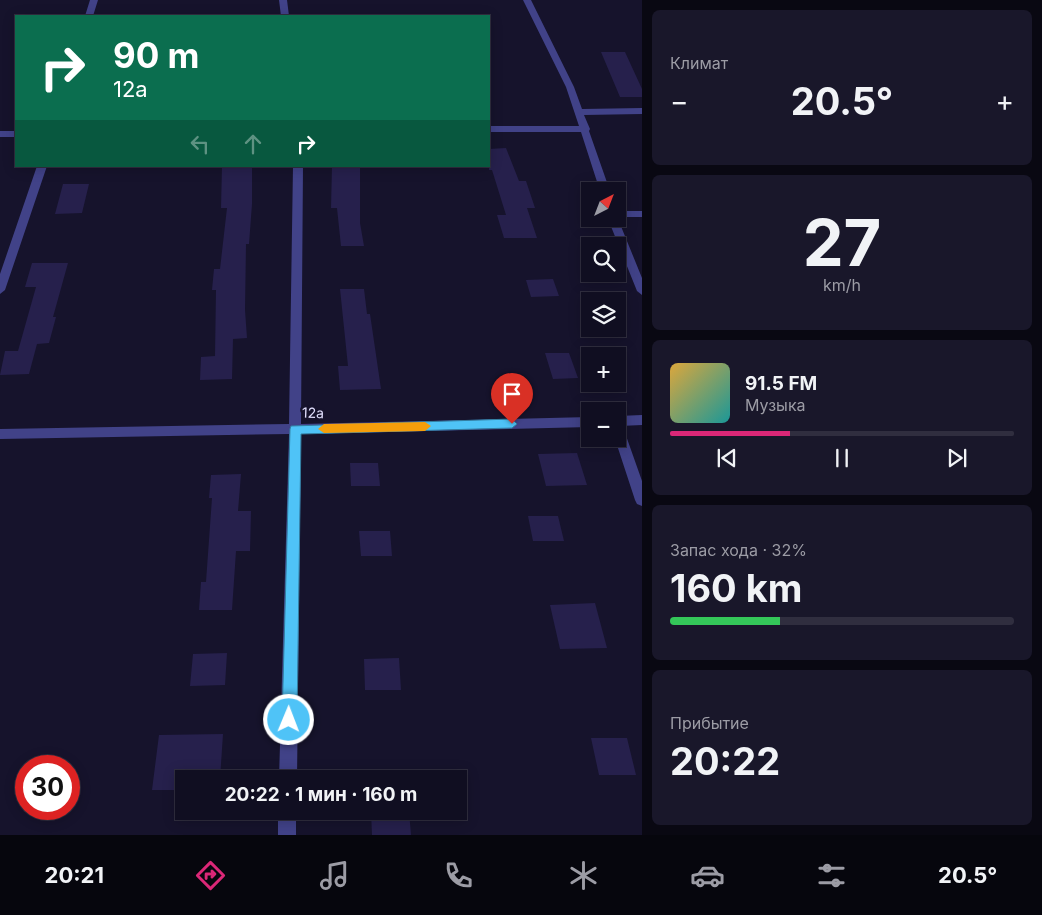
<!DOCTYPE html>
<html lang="ru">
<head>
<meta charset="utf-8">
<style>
	body { margin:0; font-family:Inter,sans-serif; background:#19172a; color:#f1f3f6; height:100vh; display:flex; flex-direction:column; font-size:19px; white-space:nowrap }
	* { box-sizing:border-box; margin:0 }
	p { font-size:16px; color:#9c9ca5 }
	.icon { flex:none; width:28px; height:28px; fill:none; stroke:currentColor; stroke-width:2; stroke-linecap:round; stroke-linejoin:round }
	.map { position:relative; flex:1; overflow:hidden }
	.sheet { display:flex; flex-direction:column; gap:10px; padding:10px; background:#090812; width:400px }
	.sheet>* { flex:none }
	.hud { position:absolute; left:15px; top:15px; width:475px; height:152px; border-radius:0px; box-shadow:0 2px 12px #0003,0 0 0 1px #302e3f; background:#0b6e4f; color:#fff; overflow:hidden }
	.needle { width:32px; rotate:42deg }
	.buttons { position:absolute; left:581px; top:182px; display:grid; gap:10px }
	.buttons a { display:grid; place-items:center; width:45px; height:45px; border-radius:0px; background:#100e21; box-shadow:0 2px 12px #0003,0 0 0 1px #302e3f; font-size:25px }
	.speed { position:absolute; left:15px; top:755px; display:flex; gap:10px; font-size:25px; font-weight:700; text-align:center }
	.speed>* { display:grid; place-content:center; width:65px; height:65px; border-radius:50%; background:#100e21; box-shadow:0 2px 12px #0003,0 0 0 1px #302e3f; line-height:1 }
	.speed .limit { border:8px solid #d22; background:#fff; color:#111 }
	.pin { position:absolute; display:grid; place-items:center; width:42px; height:42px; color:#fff; margin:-51px -21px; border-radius:50% 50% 50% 0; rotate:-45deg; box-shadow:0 0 5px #0007 }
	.pin .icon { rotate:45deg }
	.me { position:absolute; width:55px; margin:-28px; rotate:1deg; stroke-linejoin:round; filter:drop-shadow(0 0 4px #0008) }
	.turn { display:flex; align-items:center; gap:18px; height:105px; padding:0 15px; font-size:22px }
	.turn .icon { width:65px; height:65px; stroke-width:2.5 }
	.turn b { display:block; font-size:35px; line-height:42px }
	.lanes { display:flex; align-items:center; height:48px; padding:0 15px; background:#0003; justify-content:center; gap:25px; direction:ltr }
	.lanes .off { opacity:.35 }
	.big { font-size:38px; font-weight:700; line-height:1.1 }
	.sheet .tile { flex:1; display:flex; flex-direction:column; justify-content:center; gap:8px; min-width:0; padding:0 18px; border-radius:8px; background:#19172a }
	.sheet .dial { align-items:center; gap:0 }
	.dial b { font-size:65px; line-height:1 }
	.song { display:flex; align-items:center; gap:15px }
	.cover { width:60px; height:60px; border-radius:8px; background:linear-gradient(135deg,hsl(40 70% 55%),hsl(180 70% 35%)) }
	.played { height:5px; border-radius:2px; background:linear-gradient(90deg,#db2777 35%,#302e3f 35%) }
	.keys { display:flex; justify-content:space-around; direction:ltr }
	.heat { display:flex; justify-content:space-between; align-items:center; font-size:28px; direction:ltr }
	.charge { height:8px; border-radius:4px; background:linear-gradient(90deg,#34c759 32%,#302e3f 0) }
	.trip { position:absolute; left:175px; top:770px; width:292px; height:50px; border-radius:0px; background:#100e21; box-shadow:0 2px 12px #0003,0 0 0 1px #302e3f; font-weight:700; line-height:50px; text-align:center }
	.tab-bar { display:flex; height:80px; justify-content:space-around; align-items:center; background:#06060d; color:#9c9ca5 }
	.tab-bar .icon { width:35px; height:35px }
	.tab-bar .active { color:#db2777 }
	.tab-bar b { font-size:22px; color:#f1f3f6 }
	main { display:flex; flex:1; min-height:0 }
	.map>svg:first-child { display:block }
	.building { fill:#26204c }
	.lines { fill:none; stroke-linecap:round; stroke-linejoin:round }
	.minor { fill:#414288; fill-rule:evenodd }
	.route { fill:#4fc3f7; stroke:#337fa1 }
	.slow { fill:#f59e0b }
	.labels { text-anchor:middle; stroke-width:5; stroke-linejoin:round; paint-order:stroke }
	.street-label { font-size:14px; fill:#e1dffd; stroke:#16132c }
</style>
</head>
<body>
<main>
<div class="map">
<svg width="642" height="835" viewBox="0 0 642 835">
	<rect width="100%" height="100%" fill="#16132c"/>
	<!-- building -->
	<path class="building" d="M 601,52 L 625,52 L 642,89 L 642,97 L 620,97 Z
		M 506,148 L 519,181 L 526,181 L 535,208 L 527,208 L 537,238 L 504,238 L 497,215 L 506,215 L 492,170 L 489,170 L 489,149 Z
		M 222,166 L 252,166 L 252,204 L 249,244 L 246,244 L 245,310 L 247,338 L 233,339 L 232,379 L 200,380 L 201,357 L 215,356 L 216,290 L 212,290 L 214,269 L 220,269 L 227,208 L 221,208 Z
		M 332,166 L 360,166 L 360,223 L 364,246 L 341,246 L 337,208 L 331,208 Z
		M 63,184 L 89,184 L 82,213 L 55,214 Z
		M 32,263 L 68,263 L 53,317 L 56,317 L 49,343 L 37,344 L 29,374 L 0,375 L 5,351 L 18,351 L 36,287 L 25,287 Z
		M 553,279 L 559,296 L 531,297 L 526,280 Z
		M 340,289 L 364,289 L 367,314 L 370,314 L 381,389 L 340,390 L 338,366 L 348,366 Z
		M 545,353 L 569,353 L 578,378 L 553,379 Z
		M 577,453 L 587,485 L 546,486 L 538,454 Z
		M 350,463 L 378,463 L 380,486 L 351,486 Z
		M 241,474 L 238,511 L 251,511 L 250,551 L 236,551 L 232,610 L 199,610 L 201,582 L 206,582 L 212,498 L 209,498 L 211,475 Z
		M 528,516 L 558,516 L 564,541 L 533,541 Z
		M 359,531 L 390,531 L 392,556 L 361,556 Z
		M 595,603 L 607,648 L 560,649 L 550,605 Z
		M 227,653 L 225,685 L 190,686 L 193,654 Z
		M 399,658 L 401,690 L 365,690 L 364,659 Z
		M 223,734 L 220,779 L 184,779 L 184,790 L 152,790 L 159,735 Z
		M 591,738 L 627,738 L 636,775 L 599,775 Z
		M 371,811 L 409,811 L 411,835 L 372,835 Z"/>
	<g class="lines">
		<!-- minor -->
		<path class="minor" d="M 90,0 L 98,0 L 93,16 L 85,16 Z
			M 279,0 L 287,0 L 289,16 L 281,16 Z
			M 523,0 L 531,0 L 574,87 L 582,109 L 642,108 L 642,114 L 584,115 L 590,129 L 589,131 L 610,191 L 600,191 L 581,132 L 489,132 L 489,126 L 579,126 L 566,87 Z
			M 0,131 L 16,131 L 16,137 L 0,137 Z
			M 37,166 L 47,166 L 5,290 L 0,294 L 0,274 Z
			M 293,166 L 303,166 L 301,424 L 590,417 L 590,427 L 301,434 L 297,779 L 279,779 L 289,434 L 0,439 L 0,429 L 289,424 Z
			M 618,211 L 642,211 L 642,217 L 618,217 Z
			M 608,219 L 618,219 L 642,278 L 642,295 L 637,291 Z
			M 642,415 L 642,425 L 620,426 L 624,430 L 642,481 L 642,506 L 637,504 L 635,500 L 615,439 L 618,439 L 618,416 Z
			M 278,811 L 296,811 L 296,835 L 278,835 Z"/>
	</g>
	<!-- route -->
	<path class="route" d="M 512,419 L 517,424 L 512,428 L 301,434 L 297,720 L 295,726 L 289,728 L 284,726 L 282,720 L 290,429 L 291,426 Z"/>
	<!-- slow -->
	<path class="slow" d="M 425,422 L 431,426 L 425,431 L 324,433 L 318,429 L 324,424 Z"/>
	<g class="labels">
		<!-- street labels -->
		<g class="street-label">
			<text transform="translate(313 413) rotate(2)" y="5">12а</text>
		</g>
	</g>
</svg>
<div class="buttons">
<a><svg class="needle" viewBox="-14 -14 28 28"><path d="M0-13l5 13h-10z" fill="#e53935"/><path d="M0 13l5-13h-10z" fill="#9c9ca5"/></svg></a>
<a><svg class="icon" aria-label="search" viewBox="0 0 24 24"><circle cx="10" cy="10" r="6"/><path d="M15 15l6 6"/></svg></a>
<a><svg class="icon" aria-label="layers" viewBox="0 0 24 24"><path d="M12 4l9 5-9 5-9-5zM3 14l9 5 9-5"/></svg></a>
<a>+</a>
<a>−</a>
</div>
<div class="speed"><div class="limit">30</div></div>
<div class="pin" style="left:512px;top:424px;background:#d93025"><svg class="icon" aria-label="arrive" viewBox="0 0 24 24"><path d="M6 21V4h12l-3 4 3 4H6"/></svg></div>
<svg class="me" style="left:289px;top:720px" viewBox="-20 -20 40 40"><circle r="17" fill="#4fc3f7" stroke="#fff" stroke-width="3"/><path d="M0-11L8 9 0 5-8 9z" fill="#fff"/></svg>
<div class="trip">20:22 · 1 мин · 160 m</div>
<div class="hud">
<div class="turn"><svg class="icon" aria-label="right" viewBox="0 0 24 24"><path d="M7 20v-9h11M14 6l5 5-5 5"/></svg><div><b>90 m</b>12а</div></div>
<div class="lanes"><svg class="icon off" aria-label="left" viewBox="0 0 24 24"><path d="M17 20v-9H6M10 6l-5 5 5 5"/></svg><svg class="icon off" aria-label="ahead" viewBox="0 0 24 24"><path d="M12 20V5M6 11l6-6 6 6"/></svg><svg class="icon" aria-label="right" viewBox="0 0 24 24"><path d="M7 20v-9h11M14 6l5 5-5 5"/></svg></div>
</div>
</div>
<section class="sheet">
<div class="tile"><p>Климат</p>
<div class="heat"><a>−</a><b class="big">20.5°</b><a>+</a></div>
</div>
<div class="tile dial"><b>27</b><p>km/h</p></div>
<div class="tile">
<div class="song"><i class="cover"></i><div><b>91.5 FM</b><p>Музыка</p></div></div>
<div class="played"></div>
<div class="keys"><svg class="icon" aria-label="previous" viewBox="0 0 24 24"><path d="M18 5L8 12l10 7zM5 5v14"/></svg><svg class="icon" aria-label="pause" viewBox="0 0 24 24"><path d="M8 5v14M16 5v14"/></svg><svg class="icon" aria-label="next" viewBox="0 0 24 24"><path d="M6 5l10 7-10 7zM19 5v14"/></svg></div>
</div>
<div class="tile"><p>Запас хода · 32%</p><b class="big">160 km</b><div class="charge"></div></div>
<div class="tile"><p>Прибытие</p><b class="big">20:22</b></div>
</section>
</main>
<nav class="tab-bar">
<b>20:21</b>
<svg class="icon active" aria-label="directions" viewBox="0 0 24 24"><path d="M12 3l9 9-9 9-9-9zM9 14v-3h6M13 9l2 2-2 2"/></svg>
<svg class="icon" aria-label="music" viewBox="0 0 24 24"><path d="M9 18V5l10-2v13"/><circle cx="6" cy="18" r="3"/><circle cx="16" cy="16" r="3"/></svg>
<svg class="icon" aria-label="phone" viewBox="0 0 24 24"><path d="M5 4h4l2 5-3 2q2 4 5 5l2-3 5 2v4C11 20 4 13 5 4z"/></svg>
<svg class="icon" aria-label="climate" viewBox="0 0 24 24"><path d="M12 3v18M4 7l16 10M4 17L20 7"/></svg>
<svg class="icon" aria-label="car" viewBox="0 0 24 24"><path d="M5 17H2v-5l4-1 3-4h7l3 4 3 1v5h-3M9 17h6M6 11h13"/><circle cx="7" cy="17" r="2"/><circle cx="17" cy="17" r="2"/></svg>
<svg class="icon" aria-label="filters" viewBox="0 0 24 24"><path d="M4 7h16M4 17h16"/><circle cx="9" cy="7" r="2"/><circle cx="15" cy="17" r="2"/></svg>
<b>20.5°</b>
</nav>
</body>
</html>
